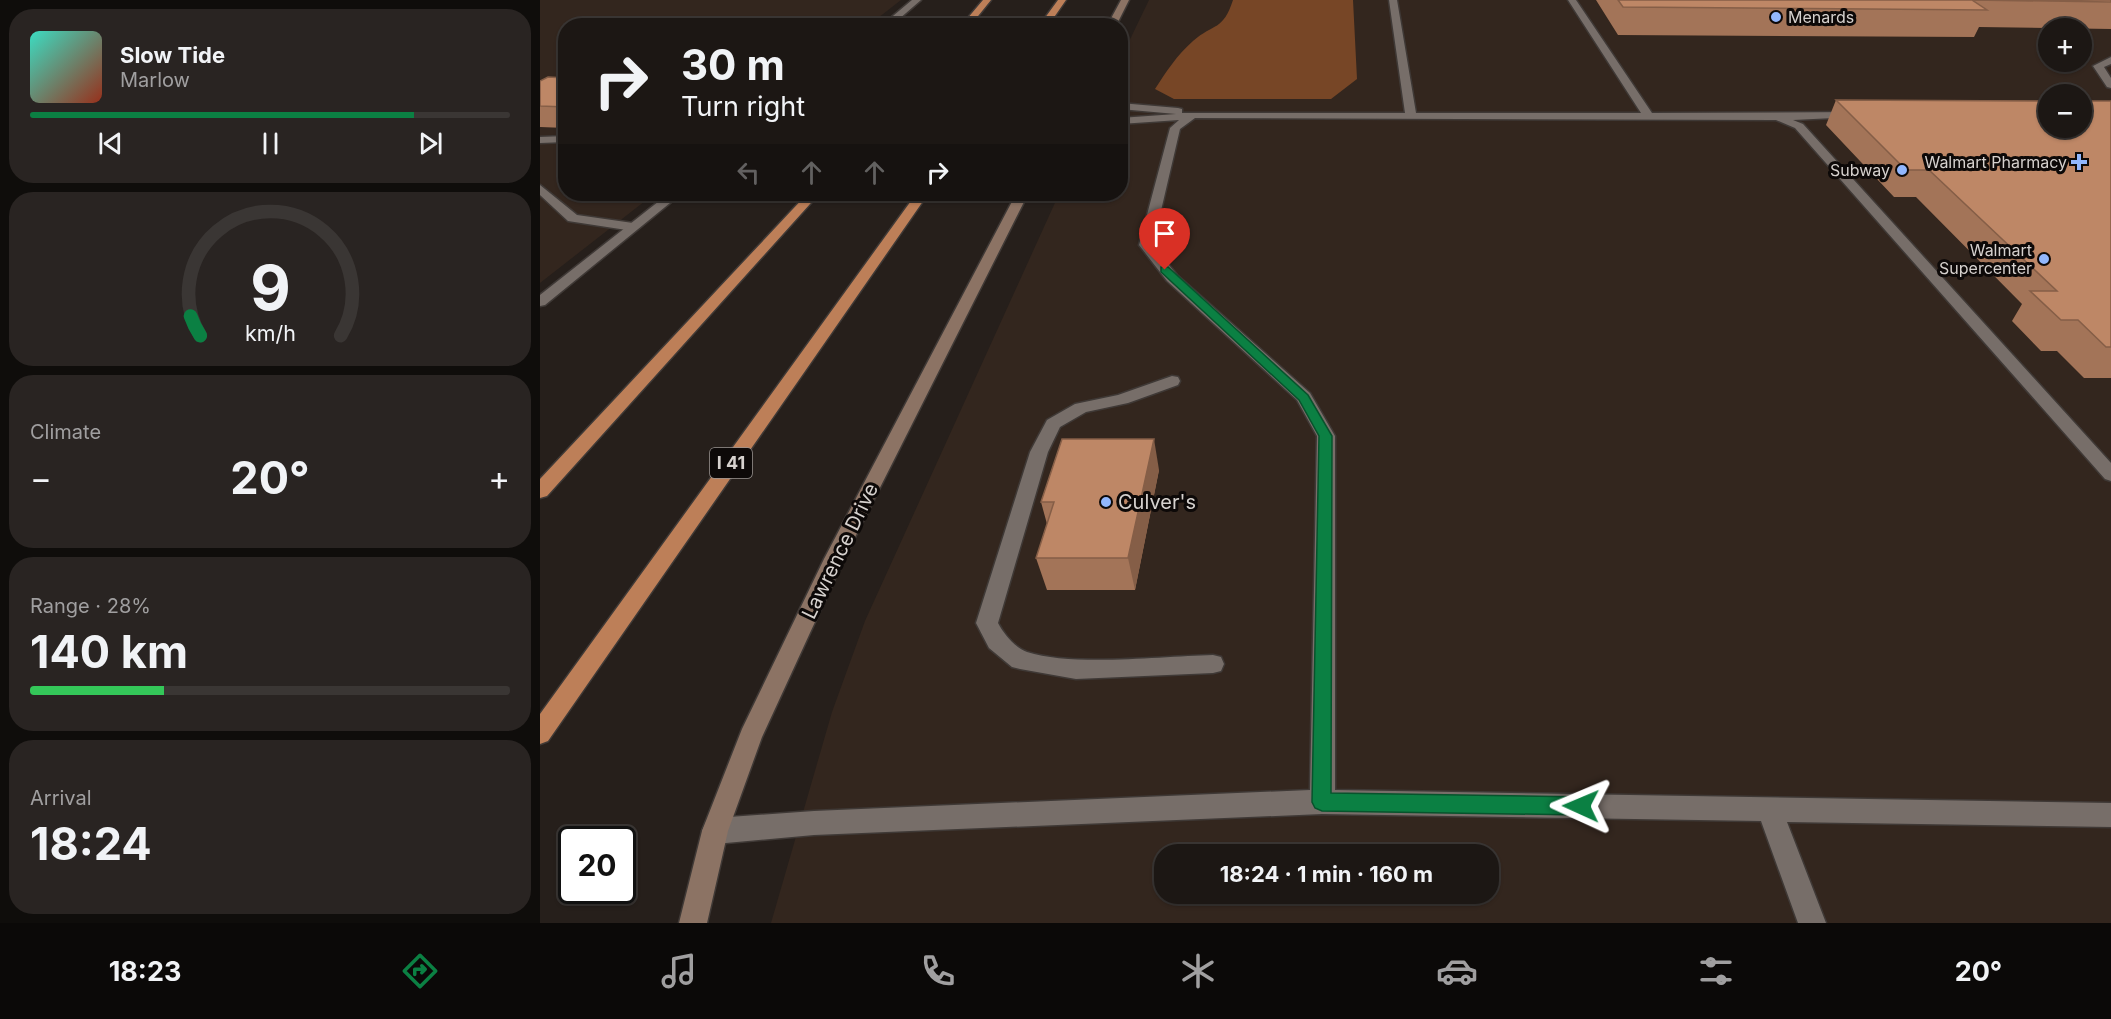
<!DOCTYPE html>
<html lang="en">
<head>
<meta charset="utf-8">
<style>
	body { margin:0; font-family:Inter,sans-serif; background:#292422; color:#f1f3f6; height:100vh; display:flex; flex-direction:column; font-size:22px; white-space:nowrap }
	* { box-sizing:border-box; margin:0 }
	p { font-size:20px; color:#a09fa0 }
	.icon { flex:none; width:33px; height:33px; fill:none; stroke:currentColor; stroke-width:2; stroke-linecap:round; stroke-linejoin:round }
	.map { position:relative; flex:1; overflow:hidden }
	.drawer { display:flex; flex-direction:column; gap:9px; padding:9px; background:#0f0d0b; width:540px }
	.drawer>* { flex:none }
	.hud { position:absolute; left:18px; top:18px; width:570px; height:183px; border-radius:24px; box-shadow:0 2px 4px #0004,0 0 0 2px #3a3634; background:#1c1714; color:#f1f3f6; overflow:hidden }
	.controls { position:absolute; left:1498px; top:18px; display:grid; gap:12px }
	.controls a { display:grid; place-items:center; width:54px; height:54px; border-radius:50%; background:#1c1714; box-shadow:0 2px 4px #0004,0 0 0 2px #3a3634; font-size:30px }
	.speed { position:absolute; left:18px; top:826px; display:flex; gap:12px; font-size:30px; font-weight:700; text-align:center }
	.speed>* { display:grid; place-content:center; width:78px; height:78px; border-radius:50%; background:#1c1714; box-shadow:0 2px 4px #0004,0 0 0 2px #3a3634; line-height:1 }
	.speed .limit { border:3px solid #111; border-radius:9px; background:#fff; color:#111 }
	.pin { position:absolute; display:grid; place-items:center; width:51px; height:51px; color:#fff; margin:-62px -26px; border-radius:50% 50% 50% 0; rotate:-45deg; box-shadow:0 0 6px #0007 }
	.pin .icon { rotate:45deg }
	.me { position:absolute; width:66px; margin:-33px; rotate:271deg; stroke-linejoin:round; filter:drop-shadow(0 0 4px #0008) }
	.turn { display:flex; align-items:center; gap:21px; height:126px; padding:0 24px; font-size:27px }
	.turn .icon { width:78px; height:78px; stroke-width:2.5 }
	.turn b { display:block; font-size:42px; line-height:51px }
	.lanes { display:flex; align-items:center; height:57px; padding:0 24px; background:#0003; justify-content:center; gap:30px; direction:ltr }
	.lanes .off { opacity:.35 }
	.big { font-size:45px; font-weight:700; line-height:1.1 }
	.drawer .tile { flex:1; display:flex; flex-direction:column; justify-content:center; gap:9px; min-width:0; padding:0 21px; border-radius:24px; background:#292422 }
	.drawer .dial { align-items:center; gap:0 }
	.dial svg { height:156px; overflow:visible; fill:none; stroke:#3a3634; stroke-width:7; stroke-linecap:round; text-anchor:middle }
	.dial text { fill:#f1f3f6; stroke:none }
	.song { display:flex; align-items:center; gap:18px }
	.cover { width:72px; height:72px; border-radius:9px; background:linear-gradient(135deg,hsl(170 70% 55%),hsl(10 70% 35%)) }
	.played { height:6px; border-radius:3px; background:linear-gradient(90deg,#0b8043 80%,#3a3634 80%) }
	.keys { display:flex; justify-content:space-around; direction:ltr }
	.heat { display:flex; justify-content:space-between; align-items:center; font-size:33px; direction:ltr }
	.charge { height:9px; border-radius:4px; background:linear-gradient(90deg,#34c759 28%,#3a3634 0) }
	.trip { position:absolute; left:614px; top:844px; width:345px; height:60px; border-radius:24px; background:#1c1714; box-shadow:0 2px 4px #0004,0 0 0 2px #3a3634; font-weight:700; line-height:60px; text-align:center }
	.menu { display:flex; height:96px; justify-content:space-around; align-items:center; background:#0b0908; color:#a09fa0 }
	.menu .icon { width:42px; height:42px }
	.menu .selected { color:#0b8043 }
	.menu b { font-size:27px; color:#f1f3f6 }
	main { display:flex; flex:1; min-height:0 }
	.map>svg:first-child { display:block }
	.built { fill:#33261e; fill-rule:evenodd }
	.water { fill:#774626 }
	.lines { fill:none; stroke-linecap:round; stroke-linejoin:round }
	.lane-casing { stroke:#3f3936; stroke-width:3 }
	.street-casing { stroke:#3f3936; stroke-width:3 }
	.secondary-casing { stroke:#3f3936; stroke-width:3 }
	.highway-casing { stroke:#3f3936; stroke-width:3 }
	.lane { fill:#776e69; fill-rule:evenodd }
	.street { fill:#776e69; fill-rule:evenodd }
	.secondary { fill:#8c7364; fill-rule:evenodd }
	.highway { fill:#bd7f58; fill-rule:evenodd }
	.wall { fill:#a37458 }
	.shaded-wall { fill:#855e47 }
	.building { fill:#be8766; stroke:#855e47; stroke-width:1.5 }
	.route { fill:#0b8043; stroke:#07532c; stroke-width:1.5 }
	.poi-dot { fill:#92b7fd; stroke:#0d0908; stroke-width:2 }
	.labels { text-anchor:middle; stroke-width:6; stroke-linejoin:round; paint-order:stroke }
	.far-poi-label { font-size:16px; fill:#d6d1ce; stroke:#0d0908; text-anchor:end }
	.shield { fill:#0d0908; stroke:#9a9593; stroke-width:1.5 }
	.shield-label { font-size:18px; font-weight:bold; fill:#d6d1ce }
	.poi-label { font-size:20px; fill:#d6d1ce; stroke:#0d0908; text-anchor:start }
	.street-label { font-size:20px; fill:#d6d1ce; stroke:#0d0908 }
</style>
</head>
<body>
<main>
<section class="drawer">
<div class="tile">
<div class="song"><i class="cover"></i><div><b>Slow Tide</b><p>Marlow</p></div></div>
<div class="played"></div>
<div class="keys"><svg class="icon" aria-label="previous" viewBox="0 0 24 24"><path d="M18 5L8 12l10 7zM5 5v14"/></svg><svg class="icon" aria-label="pause" viewBox="0 0 24 24"><path d="M8 5v14M16 5v14"/></svg><svg class="icon" aria-label="next" viewBox="0 0 24 24"><path d="M6 5l10 7-10 7zM19 5v14"/></svg></div>
</div>
<div class="tile dial"><svg viewBox="0 0 100 80">
<path d="M14 69A42 42 0 1 1 86 69"/>
<path d="M14 69A42 42 0 0 1 9 59" stroke="#0b8043"/>
<text x="50" y="56" font-size="32" font-weight="700">9</text>
<text x="50" y="72" font-size="11">km/h</text>
</svg></div>
<div class="tile"><p>Climate</p>
<div class="heat"><a>−</a><b class="big">20°</b><a>+</a></div>
</div>
<div class="tile"><p>Range · 28%</p><b class="big">140 km</b><div class="charge"></div></div>
<div class="tile"><p>Arrival</p><b class="big">18:24</b></div>
</section>
<div class="map">
<svg width="1571" height="923" viewBox="0 0 1571 923">
	<rect width="100%" height="100%" fill="#261f1b"/>
	<!-- built -->
	<path class="built" d="M 0,0 L 361,0 L 329,25 L 26,26 L 26,194 L 114,194 L 0,283 Z
		M 609,0 L 1571,0 L 1571,923 L 231,923 L 292,712 L 325,621 L 519,194 L 580,194 L 581,58 ZM 1509,28 L 1542,28 L 1542,62 L 1509,62 ZM 1509,94 L 1542,94 L 1542,128 L 1509,128 ZM 624,855 L 948,855 L 948,894 L 624,894 Z"/>
	<!-- water -->
	<path class="water" d="M 693,0 L 813,0 L 817,79 L 791,99 L 634,99 L 615,89 C 626,72 637,55 653,41 C 674,23 683,31 693,0 Z"/>
	<g class="lines">
		<defs>
			<path id="lane" d="M 849,0 L 857,0 L 876,113 L 1101,113 L 1028,0 L 1036,0 L 1112,113 L 1318,112 L 1319,114 L 1314,117 L 1253,120 L 1263,124 L 1571,463 L 1571,481 L 1565,479 L 1255,128 L 1236,120 L 655,118 L 640,129 L 613,245 L 637,275 L 770,393 L 795,436 L 795,790 L 1571,803 L 1571,827 L 1247,822 L 1286,923 L 1258,923 L 1221,821 L 782,814 L 274,835 L 175,844 L 166,840 L 162,831 L 166,822 L 175,818 L 274,811 L 770,790 L 777,436 L 757,400 L 627,281 L 599,245 L 630,128 L 639,120 L 580,124 L 580,118 L 636,114 L 580,109 L 580,103 L 638,108 L 642,109 L 642,113 L 865,113 Z
				M 1571,57 L 1571,64 L 1564,67 L 1571,78 L 1571,88 L 1567,87 L 1553,66 Z
				M 26,136 L 26,142 L 0,143 L 0,137 Z
				M 0,185 L 37,215 L 93,223 L 100,227 L 93,231 L 28,221 L 0,195 Z
				M 632,376 L 638,377 L 640,381 L 638,385 L 588,403 L 546,412 L 520,427 L 508,452 L 458,623 C 464,634 474,647 487,652 C 533,667 623,656 673,655 L 681,657 L 684,664 L 681,671 L 673,673 L 536,679 L 480,669 L 472,667 L 449,648 L 436,623 L 490,452 L 507,420 L 535,404 L 578,395 Z"/>
			<path id="street" d="M 372,0 L 381,0 L 351,26 L 341,26 Z
				M 128,194 L 141,194 L 5,305 L 0,306 L 0,295 Z"/>
			<path id="secondary" d="M 581,0 L 589,0 L 576,26 L 567,26 Z
				M 476,194 L 488,194 L 304,559 L 222,737 L 188,831 L 167,923 L 139,923 L 162,831 L 202,729 L 284,559 Z"/>
			<path id="highway" d="M 443,0 L 451,0 L 430,26 L 421,26 Z
				M 518,0 L 526,0 L 508,26 L 499,26 Z
				M 267,194 L 279,194 L 7,496 L 0,498 L 0,479 Z
				M 376,194 L 388,194 L 8,741 L 0,744 L 0,714 Z"/>
		</defs>
		<!-- lane casing -->
		<use href="#lane" class="lane-casing"/>
		<!-- street casing -->
		<use href="#street" class="street-casing"/>
		<!-- secondary casing -->
		<use href="#secondary" class="secondary-casing"/>
		<!-- highway casing -->
		<use href="#highway" class="highway-casing"/>
		<!-- lane -->
		<use href="#lane" class="lane"/>
		<!-- street -->
		<use href="#street" class="street"/>
		<!-- secondary -->
		<use href="#secondary" class="secondary"/>
		<!-- highway -->
		<use href="#highway" class="highway"/>
	</g>
	<!-- wall -->
	<path class="wall" d="M 1056,0 L 1571,0 L 1571,29 L 1439,27 L 1434,37 L 1078,35 Z
		M 26,78 L 26,128 L 0,127 L 0,81 Z
		M 1296,100 L 1571,101 L 1571,378 L 1544,378 L 1517,351 L 1501,351 L 1472,321 L 1482,304 L 1376,197 L 1354,197 L 1286,125 Z
		M 619,470 L 595,590 L 507,590 L 496,558 L 507,524 L 501,502 Z"/>
	<!-- shaded-wall -->
	<path class="shaded-wall" d="M 614,439 L 619,470 L 595,590 L 588,558 Z"/>
	<!-- building -->
	<path class="building" d="M 1078,0 L 1571,0 L 1571,2 L 1432,0 L 1447,10 L 1083,7 Z
		M 8,77 L 26,78 L 26,107 L 0,106 L 0,81 Z
		M 1296,100 L 1509,101 L 1509,128 L 1542,128 L 1542,101 L 1571,101 L 1571,347 L 1566,347 L 1538,320 L 1521,320 L 1490,291 L 1517,291 L 1389,170 L 1366,170 Z
		M 522,439 L 614,439 L 588,558 L 496,558 L 514,502 L 501,502 Z"/>
	<!-- route -->
	<path class="route" d="M 621,267 L 628,267 L 768,395 L 792,436 L 791,793 L 1041,797 L 1048,800 L 1051,806 L 1048,813 L 1041,815 L 782,811 L 775,808 L 772,802 L 779,436 L 759,400 L 621,272 Z"/>
	<!-- markers -->
	<g class="poi-dot">
		<circle cx="1236" cy="17" r="6"/>
		<path d="M1536 153h6v6h6v6h-6v6h-6v-6h-6v-6h6z"/>
		<circle cx="1362" cy="170" r="6"/>
		<circle cx="1504" cy="259" r="6"/>
		<circle cx="566" cy="502" r="6"/>
	</g>
	<g class="labels">
		<!-- far-poi labels -->
		<g class="far-poi-label">
			<text x="1248" y="23" text-anchor="start">Menards</text>
			<text x="1527" y="168">Walmart Pharmacy</text>
			<text x="1350" y="176">Subway</text>
			<text x="1492" y="256">Walmart<tspan x="1492" dy="18">Supercenter</tspan></text>
		</g>
		<!-- shield labels -->
		<rect class="shield" x="170" y="448" width="42" height="30" rx="4.5"/>
		<g class="shield-label">
			<text x="191" y="469">I 41</text>
		</g>
		<!-- poi labels -->
		<g class="poi-label">
			<text x="578" y="509">Culver's</text>
		</g>
		<!-- street labels -->
		<g class="street-label">
			<text transform="translate(300 551) rotate(-64)" y="7">Lawrence Drive</text>
		</g>
	</g>
</svg>
<div class="controls">
<a>+</a>
<a>−</a>
</div>
<div class="speed"><div class="limit">20</div></div>
<div class="pin" style="left:625px;top:270px;background:#d93025"><svg class="icon" aria-label="arrive" viewBox="0 0 24 24"><path d="M6 21V4h12l-3 4 3 4H6"/></svg></div>
<svg class="me" style="left:1041px;top:806px" viewBox="-20 -20 40 40"><path d="M0-17L14 15 0 8-14 15z" fill="#0b8043" stroke="#fff" stroke-width="4"/></svg>
<div class="trip">18:24 · 1 min · 160 m</div>
<div class="hud">
<div class="turn"><svg class="icon" aria-label="right" viewBox="0 0 24 24"><path d="M7 20v-9h11M14 6l5 5-5 5"/></svg><div><b>30 m</b>Turn right</div></div>
<div class="lanes"><svg class="icon off" aria-label="left" viewBox="0 0 24 24"><path d="M17 20v-9H6M10 6l-5 5 5 5"/></svg><svg class="icon off" aria-label="ahead" viewBox="0 0 24 24"><path d="M12 20V5M6 11l6-6 6 6"/></svg><svg class="icon off" aria-label="ahead" viewBox="0 0 24 24"><path d="M12 20V5M6 11l6-6 6 6"/></svg><svg class="icon" aria-label="right" viewBox="0 0 24 24"><path d="M7 20v-9h11M14 6l5 5-5 5"/></svg></div>
</div>
</div>
</main>
<nav class="menu">
<b>18:23</b>
<svg class="icon selected" aria-label="directions" viewBox="0 0 24 24"><path d="M12 3l9 9-9 9-9-9zM9 14v-3h6M13 9l2 2-2 2"/></svg>
<svg class="icon" aria-label="music" viewBox="0 0 24 24"><path d="M9 18V5l10-2v13"/><circle cx="6" cy="18" r="3"/><circle cx="16" cy="16" r="3"/></svg>
<svg class="icon" aria-label="phone" viewBox="0 0 24 24"><path d="M5 4h4l2 5-3 2q2 4 5 5l2-3 5 2v4C11 20 4 13 5 4z"/></svg>
<svg class="icon" aria-label="climate" viewBox="0 0 24 24"><path d="M12 3v18M4 7l16 10M4 17L20 7"/></svg>
<svg class="icon" aria-label="car" viewBox="0 0 24 24"><path d="M5 17H2v-5l4-1 3-4h7l3 4 3 1v5h-3M9 17h6M6 11h13"/><circle cx="7" cy="17" r="2"/><circle cx="17" cy="17" r="2"/></svg>
<svg class="icon" aria-label="filters" viewBox="0 0 24 24"><path d="M4 7h16M4 17h16"/><circle cx="9" cy="7" r="2"/><circle cx="15" cy="17" r="2"/></svg>
<b>20°</b>
</nav>
</body>
</html>
